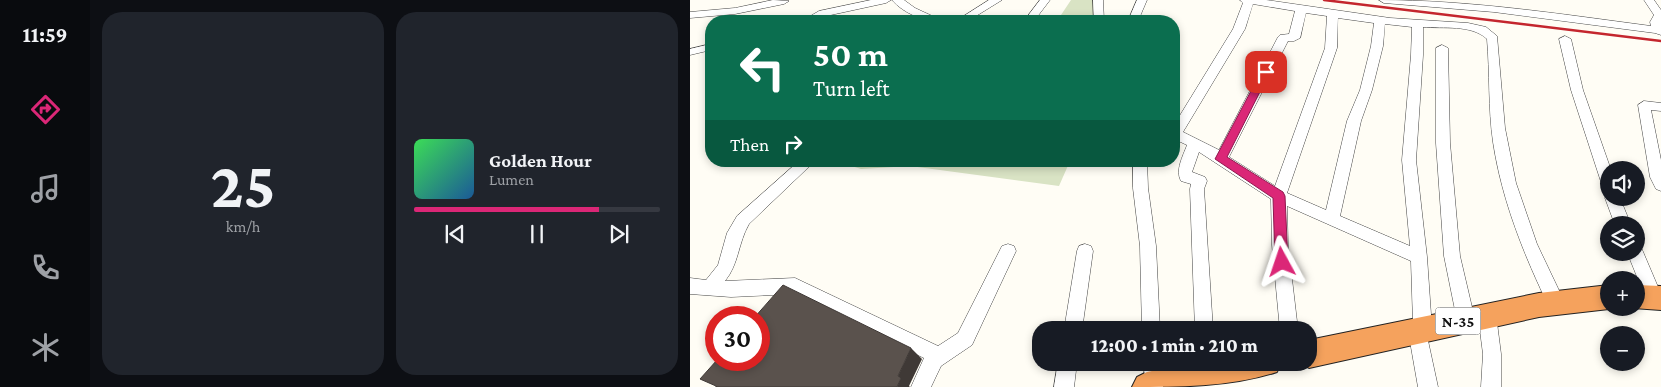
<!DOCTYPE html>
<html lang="en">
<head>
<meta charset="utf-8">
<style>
	body { margin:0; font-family:"Crimson Pro",serif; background:#20242c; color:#f1f3f6; height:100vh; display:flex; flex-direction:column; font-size:19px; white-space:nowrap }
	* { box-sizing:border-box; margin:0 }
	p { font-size:16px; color:#9ea1a6 }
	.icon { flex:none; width:28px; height:28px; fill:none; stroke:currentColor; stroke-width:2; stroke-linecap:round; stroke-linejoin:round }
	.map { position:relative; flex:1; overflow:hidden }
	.panel { display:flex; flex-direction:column; gap:12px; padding:12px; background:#0d0f14; width:600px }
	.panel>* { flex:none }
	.banner { position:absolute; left:15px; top:15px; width:475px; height:152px; border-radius:20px; box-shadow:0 2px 8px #0003; background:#0b6e4f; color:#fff; overflow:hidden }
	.controls { position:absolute; left:910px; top:161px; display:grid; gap:10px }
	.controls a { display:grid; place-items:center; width:45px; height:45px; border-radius:50%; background:#171b24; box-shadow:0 2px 8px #0003; font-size:25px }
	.speed { position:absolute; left:15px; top:306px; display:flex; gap:10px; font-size:25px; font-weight:700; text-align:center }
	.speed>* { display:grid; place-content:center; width:65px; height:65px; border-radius:50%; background:#171b24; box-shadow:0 2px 8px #0003; line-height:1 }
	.speed .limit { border:8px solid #d22; background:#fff; color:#111 }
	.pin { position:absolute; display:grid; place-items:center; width:42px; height:42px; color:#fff; margin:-21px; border-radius:10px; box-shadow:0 2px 8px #0006 }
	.me { position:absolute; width:55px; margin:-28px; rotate:355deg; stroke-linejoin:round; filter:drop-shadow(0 0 4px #0008) }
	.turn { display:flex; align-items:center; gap:18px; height:105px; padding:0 25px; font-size:22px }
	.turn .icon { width:65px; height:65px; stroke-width:2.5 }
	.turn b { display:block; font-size:35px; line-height:42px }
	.then { display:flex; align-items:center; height:48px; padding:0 25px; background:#0003; gap:10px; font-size:19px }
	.panel .tile { flex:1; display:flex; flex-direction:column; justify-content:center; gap:8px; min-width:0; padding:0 18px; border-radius:20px; background:#20242c }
	.panel .dial { align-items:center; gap:0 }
	.dial b { font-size:65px; line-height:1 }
	.song { display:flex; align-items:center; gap:15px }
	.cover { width:60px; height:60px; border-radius:8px; background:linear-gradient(135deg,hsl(130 70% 55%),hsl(210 70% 35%)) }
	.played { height:5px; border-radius:2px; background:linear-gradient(90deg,#db2777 75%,#363941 75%) }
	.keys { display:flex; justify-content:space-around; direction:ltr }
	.panel .tiles { flex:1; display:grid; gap:12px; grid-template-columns:repeat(2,1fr) }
	.trip { position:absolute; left:342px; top:321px; width:285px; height:50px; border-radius:20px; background:#171b24; box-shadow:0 2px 8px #0003; font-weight:800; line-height:50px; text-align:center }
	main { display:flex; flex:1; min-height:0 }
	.menu { display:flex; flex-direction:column; width:90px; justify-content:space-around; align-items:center; background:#090b0e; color:#9ea1a6 }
	.menu .icon { width:35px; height:35px }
	.menu .selected { color:#db2777 }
	.menu b { font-size:22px; color:#f1f3f6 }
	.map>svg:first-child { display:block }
	.cemetery { fill:#d9e3c4 }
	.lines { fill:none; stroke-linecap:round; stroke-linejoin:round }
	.minor-casing { stroke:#444; stroke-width:1 }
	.highway-casing { stroke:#222; stroke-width:2 }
	.minor { fill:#fff; fill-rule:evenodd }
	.highway { fill:#f5a25d; fill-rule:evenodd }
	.rail { stroke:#c4262e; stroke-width:2.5 }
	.shaded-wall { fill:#3f3936 }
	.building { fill:#5a524d; stroke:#3f3936 }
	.route { fill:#db2777; stroke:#8e194d }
	.labels { text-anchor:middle; stroke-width:5; stroke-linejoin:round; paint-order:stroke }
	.shield { fill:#fff; stroke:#585858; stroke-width:1 }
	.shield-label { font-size:16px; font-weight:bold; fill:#111 }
</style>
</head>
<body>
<main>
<nav class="menu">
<b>11:59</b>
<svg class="icon selected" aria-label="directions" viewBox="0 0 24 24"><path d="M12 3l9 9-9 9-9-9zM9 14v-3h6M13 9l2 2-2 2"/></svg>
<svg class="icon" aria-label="music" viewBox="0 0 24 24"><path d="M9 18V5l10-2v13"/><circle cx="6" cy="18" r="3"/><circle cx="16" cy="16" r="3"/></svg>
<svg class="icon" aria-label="phone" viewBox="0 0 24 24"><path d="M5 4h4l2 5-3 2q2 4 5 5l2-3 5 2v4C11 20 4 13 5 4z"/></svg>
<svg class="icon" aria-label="climate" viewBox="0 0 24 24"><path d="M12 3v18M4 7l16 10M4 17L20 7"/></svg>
</nav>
<section class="panel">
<div class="tiles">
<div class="tile dial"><b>25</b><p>km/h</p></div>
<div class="tile">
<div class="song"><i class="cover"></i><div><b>Golden Hour</b><p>Lumen</p></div></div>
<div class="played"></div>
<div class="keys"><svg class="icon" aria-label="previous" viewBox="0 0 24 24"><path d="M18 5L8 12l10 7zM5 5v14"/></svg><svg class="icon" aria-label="pause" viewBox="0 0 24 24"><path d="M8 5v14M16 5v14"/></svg><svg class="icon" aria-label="next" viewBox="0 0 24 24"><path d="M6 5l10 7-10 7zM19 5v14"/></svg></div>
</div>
</div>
</section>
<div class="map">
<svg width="971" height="387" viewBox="0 0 971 387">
	<rect width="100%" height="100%" fill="#fffdf5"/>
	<!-- cemetery -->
	<path class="cemetery" d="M 381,0 L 405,0 L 404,21 L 367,21 Z
		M 146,161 L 380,161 L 369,186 L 220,166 L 171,169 Z"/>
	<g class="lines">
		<defs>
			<path id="minor" d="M 83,0 L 99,1 L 94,4 L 45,14 L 0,18 L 0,12 L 45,8 Z
				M 181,0 L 201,0 L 196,3 L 136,16 L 125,21 L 112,21 L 129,11 Z
				M 202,0 L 214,0 L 225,8 L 253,21 C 235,22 214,14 202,0 Z
				M 299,0 L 312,0 L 278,21 L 266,21 Z
				M 350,0 L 360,0 L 344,21 L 334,21 Z
				M 403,0 L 413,0 L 414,21 L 404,21 Z
				M 447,0 L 457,0 L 448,21 L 438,21 Z
				M 550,0 L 576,0 L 700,18 L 778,23 L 796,27 L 807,36 L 815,128 L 826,183 L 847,244 L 875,303 L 872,309 L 866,311 L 860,309 C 834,255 812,201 803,142 C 798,108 800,73 797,39 C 781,24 753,29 733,27 L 733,55 L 726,160 L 737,257 L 742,329 L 737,336 L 748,387 L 728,387 L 718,330 L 721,324 L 723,323 L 721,261 L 597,206 L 598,245 L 608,330 L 590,330 L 582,245 L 581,199 L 509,152 L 502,172 L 515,177 L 517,181 L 514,189 L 523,330 L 505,330 L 500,189 L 501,184 L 491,181 C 485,170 493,156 497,145 L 484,139 L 484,125 L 543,29 L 553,3 ZM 563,4 L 605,11 L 599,34 L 590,35 L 588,37 L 529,150 L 493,132 L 555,29 ZM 616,13 L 637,16 L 635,48 L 585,186 L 539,157 L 598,41 L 604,41 L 610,38 ZM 648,18 L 684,23 L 681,46 L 670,90 L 657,121 L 636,210 L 597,193 L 647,48 ZM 695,24 L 722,27 L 721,55 L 712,160 L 720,246 L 650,216 L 671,121 L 682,90 L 693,46 Z
				M 689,0 C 780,0 870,14 961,26 L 960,22 L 964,15 L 954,0 L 964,0 L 971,10 L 971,35 L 965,33 L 804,12 L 694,3 Z
				M 81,16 L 96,19 L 97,21 L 68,21 L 69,19 Z
				M 875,36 L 881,39 L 893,90 L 921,170 L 919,170 L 919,191 L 914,189 L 912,185 L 881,90 L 869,39 Z
				M 21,44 L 21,50 L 0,55 L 0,49 Z
				M 752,45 L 758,48 L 760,143 L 770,256 L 785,320 L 782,326 L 776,328 L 770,326 L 767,320 L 754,256 L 746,143 L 746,48 Z
				M 954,101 L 971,103 L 971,111 L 961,110 L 971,160 L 971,191 L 966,189 L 960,177 L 948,105 Z
				M 109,161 L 125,161 L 59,224 C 48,243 49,264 35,281 L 105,278 L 248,346 L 268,333 L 312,246 L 318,244 L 324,246 L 326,251 L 282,345 L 251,366 L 241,387 L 221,387 L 234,358 L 104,294 L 41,297 L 0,294 L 0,278 L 16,280 L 28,265 L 37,233 L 47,216 Z
				M 443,161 L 457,161 L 458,188 L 466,246 L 470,330 L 452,330 L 450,246 L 443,188 Z
				M 919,194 L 919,198 L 930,198 L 941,225 L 925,225 L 915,198 Z
				M 395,244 L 401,246 L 403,251 L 392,330 L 374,330 L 387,251 L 389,246 Z
				M 946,246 L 951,247 L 971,294 L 970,304 L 964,306 L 958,304 L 937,252 L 946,252 Z
				M 797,307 L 803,309 L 806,315 L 811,354 L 811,387 L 791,387 L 793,354 L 788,315 L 791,309 Z
				M 368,362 L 387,362 L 384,387 L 364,387 Z
				M 454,362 L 473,362 L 473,387 L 455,387 Z"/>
			<path id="highway" d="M 919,285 L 919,308 L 922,308 L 919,309 L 849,317 L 619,368 L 609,362 L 619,362 L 619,340 L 849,293 Z
				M 946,285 L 971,286 L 971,310 L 943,308 L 946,308 Z
				M 506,362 L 591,362 L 587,372 C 541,387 491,387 442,387 L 447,377 L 457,372 Z"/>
		</defs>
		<!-- minor casing -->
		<use href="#minor" class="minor-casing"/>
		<!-- highway casing -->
		<use href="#highway" class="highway-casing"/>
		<!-- minor -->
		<use href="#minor" class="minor"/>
		<!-- highway -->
		<use href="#highway" class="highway"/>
		<!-- rail -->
		<path class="rail" d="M 634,0 L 971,41"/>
	</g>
	<!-- shaded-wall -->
	<path class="shaded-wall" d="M 221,348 L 232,359 L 219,386 L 208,376 Z
		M 211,378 L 220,387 L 207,387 Z"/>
	<!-- building -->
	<path class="building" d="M 93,285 L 221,348 L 208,376 L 211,378 L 207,387 L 26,387 L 26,386 L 10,379 L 27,360 L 69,360 L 69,318 L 64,318 Z"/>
	<!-- route -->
	<path class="route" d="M 576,69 L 580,72 L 537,157 L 593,192 L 595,196 L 598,262 L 596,266 L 592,267 L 587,266 L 585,262 L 583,198 L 525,159 L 571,72 Z"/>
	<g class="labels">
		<!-- shield labels -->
		<rect class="shield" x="745.5" y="307.5" width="45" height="27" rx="4"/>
		<g class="shield-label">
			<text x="768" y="327">N-35</text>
		</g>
	</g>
</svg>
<div class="controls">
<a><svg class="icon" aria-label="sound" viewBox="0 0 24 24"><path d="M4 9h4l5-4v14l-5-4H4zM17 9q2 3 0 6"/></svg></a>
<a><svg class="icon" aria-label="layers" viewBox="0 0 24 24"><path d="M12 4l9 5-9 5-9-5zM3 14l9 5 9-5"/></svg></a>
<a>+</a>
<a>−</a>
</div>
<div class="speed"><div class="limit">30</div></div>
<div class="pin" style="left:576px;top:72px;background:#d93025"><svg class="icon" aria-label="arrive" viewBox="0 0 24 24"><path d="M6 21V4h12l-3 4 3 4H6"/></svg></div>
<svg class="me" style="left:592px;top:262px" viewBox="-20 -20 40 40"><path d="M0-17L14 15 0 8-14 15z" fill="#db2777" stroke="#fff" stroke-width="4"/></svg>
<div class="trip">12:00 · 1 min · 210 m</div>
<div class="banner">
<div class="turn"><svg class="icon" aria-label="left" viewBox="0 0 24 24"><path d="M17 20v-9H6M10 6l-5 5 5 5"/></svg><div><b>50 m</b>Turn left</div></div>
<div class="then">Then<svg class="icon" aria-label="right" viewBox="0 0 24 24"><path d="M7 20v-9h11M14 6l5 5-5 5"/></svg></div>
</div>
</div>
</main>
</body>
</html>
